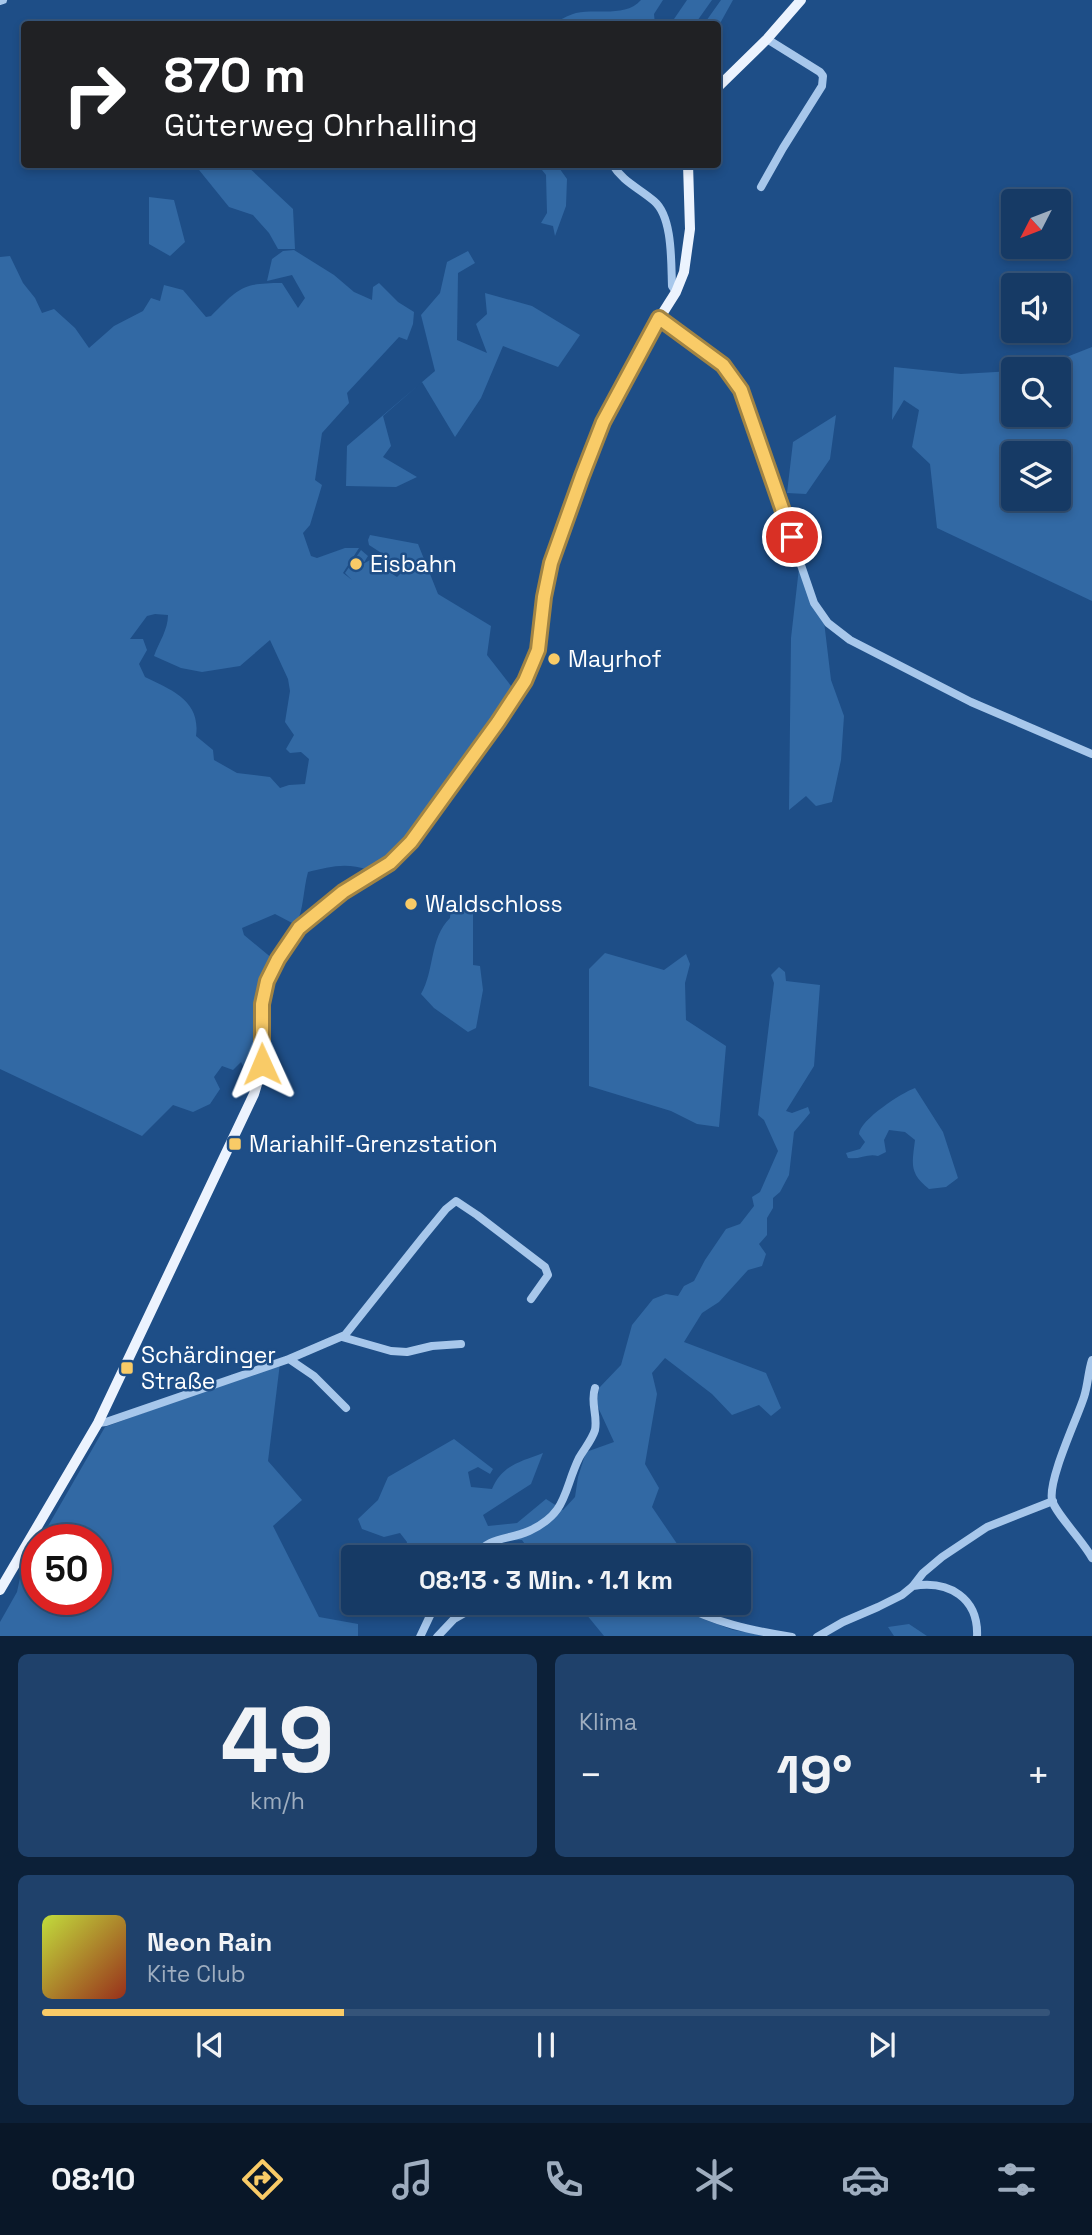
<!DOCTYPE html>
<html lang="de">
<head>
<meta charset="utf-8">
<style>
	body { margin:0; font-family:"Space Grotesk",sans-serif; background:#1f416b; color:#f1f3f6; height:100vh; display:flex; flex-direction:column; font-size:26px; white-space:nowrap }
	* { box-sizing:border-box; margin:0 }
	p { font-size:23px; color:#9eadbf }
	.icon { flex:none; width:38px; height:38px; fill:none; stroke:currentColor; stroke-width:2; stroke-linecap:round; stroke-linejoin:round }
	.map { position:relative; height:1636px; overflow:hidden }
	.sheet { display:flex; flex-direction:column; gap:18px; padding:18px; background:#0c2038; flex:1 }
	.sheet>* { flex:none }
	.guide { position:absolute; left:21px; top:21px; width:700px; height:147px; border-radius:7px; box-shadow:0 4px 10px #0003,0 0 0 2px #355479; background:#202124; color:#fff; overflow:hidden }
	.needle { width:46px; rotate:228deg }
	.buttons { position:absolute; left:1001px; top:189px; display:grid; gap:14px }
	.buttons a { display:grid; place-items:center; width:70px; height:70px; border-radius:7px; background:#163a65; box-shadow:0 4px 10px #0003,0 0 0 2px #355479; font-size:35px }
	.speed { position:absolute; left:21px; top:1524px; display:flex; gap:14px; font-size:35px; font-weight:700; text-align:center }
	.speed>* { display:grid; place-content:center; width:91px; height:91px; border-radius:50%; background:#163a65; box-shadow:0 4px 10px #0003,0 0 0 2px #355479; line-height:1 }
	.speed .limit { border:10px solid #d22; background:#fff; color:#111 }
	.pin { position:absolute; display:grid; place-items:center; width:60px; height:60px; color:#fff; margin:-30px; border:4px solid #fff; border-radius:50%; box-shadow:0 2px 7px #0007 }
	.me { position:absolute; width:77px; margin:-38px; rotate:359deg; stroke-linejoin:round; filter:drop-shadow(0 0 5px #0008) }
	.turn { display:flex; align-items:center; gap:24px; height:147px; padding:0 28px; font-size:32px }
	.turn .icon { width:91px; height:91px; stroke-width:2.5 }
	.turn b { display:block; font-size:49px; line-height:60px }
	.big { font-size:52px; font-weight:600; line-height:1.1 }
	.sheet .tile { flex:1; display:flex; flex-direction:column; justify-content:center; gap:10px; min-width:0; padding:0 24px; border-radius:10px; background:#1f416b }
	.sheet .dial { align-items:center; gap:0 }
	.dial b { font-size:91px; line-height:1 }
	.song { display:flex; align-items:center; gap:21px }
	.cover { width:84px; height:84px; border-radius:10px; background:linear-gradient(135deg,hsl(70 70% 55%),hsl(10 70% 35%)) }
	.played { height:7px; border-radius:4px; background:linear-gradient(90deg,#f9cb67 30%,#355479 30%) }
	.keys { display:flex; justify-content:space-around; direction:ltr }
	.heat { display:flex; justify-content:space-between; align-items:center; font-size:38px; direction:ltr }
	.sheet .tiles { flex:1; display:grid; gap:18px; grid-template-columns:1fr 1fr }
	.tile:last-child { grid-column:span 2 }
	.trip { position:absolute; left:341px; top:1545px; width:410px; height:70px; border-radius:7px; background:#163a65; box-shadow:0 4px 10px #0003,0 0 0 2px #355479; font-weight:600; line-height:70px; text-align:center }
	.dock { display:flex; height:112px; justify-content:space-around; align-items:center; background:#091728; color:#9eadbf }
	.dock .icon { width:49px; height:49px }
	.dock .on { color:#f9cb67 }
	.dock b { font-size:32px; color:#f1f3f6 }
	.map>svg:first-child { display:block }
	.green { fill:#3269a4; fill-rule:evenodd }
	.lines { fill:none; stroke-linecap:round; stroke-linejoin:round }
	.minor { stroke:#a7c7eb; stroke-width:8 }
	.major { stroke:#ecf3fe; stroke-width:10 }
	.route-casing { stroke:#a28443; stroke-width:18 }
	.route { stroke:#f9cb67; stroke-width:12 }
	.poi-dot { fill:#f9cb67; stroke:#1e4e87; stroke-width:2.5 }
	.labels { text-anchor:middle; stroke-width:5; stroke-linejoin:round; paint-order:stroke }
	.poi-label { font-size:23px; fill:#fff; stroke:#1e4e87; text-anchor:start }
</style>
</head>
<body>
<div class="map">
<svg width="1092" height="1637" viewBox="0 0 1092 1637">
	<rect width="100%" height="100%" fill="#1e4e87"/>
	<!-- green -->
	<path class="green" d="M 641,0 L 663,0 L 654,14 L 655,24 L 550,24 C 559,21 568,15 576,13 C 598,8 625,18 641,0 Z
		M 687,0 L 712,0 L 695,24 L 682,24 L 674,19 Z
		M 721,0 L 733,0 L 718,27 L 718,24 L 704,24 Z
		M 195,165 L 246,165 L 293,209 L 295,249 L 278,249 L 269,233 L 253,215 L 229,207 Z
		M 538,165 L 557,165 L 567,179 L 566,206 L 555,236 L 553,226 L 541,223 L 547,213 L 546,175 Z
		M 149,197 L 174,200 L 185,242 L 170,256 L 149,244 Z
		M 294,250 L 334,275 L 354,292 L 372,300 L 373,287 L 379,283 L 398,302 L 414,312 L 413,324 L 407,340 L 399,337 L 347,393 L 349,403 L 322,433 L 315,480 L 322,485 L 310,525 L 303,533 L 311,556 L 317,558 L 345,548 L 359,548 L 343,573 L 352,580 L 345,573 L 361,550 L 368,556 L 363,564 L 370,560 L 397,577 L 401,573 L 383,554 L 369,545 L 368,540 L 370,535 L 418,544 L 438,594 L 491,626 L 487,655 L 515,691 L 395,855 L 368,870 C 346,862 329,867 308,872 C 303,890 304,909 296,925 L 275,914 L 242,928 L 244,935 L 273,959 L 258,987 L 259,1032 L 253,1085 L 241,1062 L 233,1070 L 222,1066 L 214,1077 L 220,1089 L 210,1104 L 193,1112 L 173,1105 L 142,1136 L 0,1069 L 0,257 L 10,256 L 23,283 L 35,298 L 42,313 L 54,309 L 75,328 L 89,348 L 114,326 L 143,311 L 151,298 L 160,301 L 164,285 L 183,290 L 206,317 L 211,316 C 239,288 241,283 282,283 L 298,308 L 305,298 L 292,275 L 267,281 L 272,259 L 283,251 ZM 155,614 L 168,615 C 168,630 159,642 154,656 L 181,668 L 202,672 L 240,666 L 270,640 L 288,679 L 290,691 L 285,722 L 294,735 L 286,749 L 290,753 L 301,752 L 309,759 L 305,784 L 289,785 L 280,788 L 270,777 L 237,773 L 214,760 L 213,750 L 196,736 C 201,701 172,690 145,677 L 139,664 L 147,650 L 143,639 L 130,639 L 147,616 Z
		M 468,251 L 475,263 L 458,273 L 457,340 L 487,353 L 476,324 L 487,314 L 485,293 L 532,306 L 580,335 L 558,367 L 503,346 L 481,398 L 455,437 L 422,382 L 383,416 L 391,446 L 383,457 L 417,477 L 396,487 L 346,486 L 347,446 L 435,371 L 421,315 L 440,293 L 447,262 Z
		M 1092,347 L 1092,601 L 937,528 L 930,464 L 912,447 L 919,410 L 904,400 L 892,420 L 894,367 L 961,374 L 1013,371 L 1013,415 L 1059,415 L 1059,369 L 1036,369 ZM 1013,453 L 1059,453 L 1059,499 L 1013,499 Z
		M 836,415 L 830,459 L 806,494 L 787,493 L 793,442 Z
		M 799,568 L 823,613 L 831,680 L 844,716 L 841,760 L 832,802 L 816,806 L 806,796 L 789,810 L 791,638 Z
		M 451,906 L 473,909 L 473,965 L 480,966 L 483,990 L 476,1028 L 468,1032 L 434,1008 L 421,994 C 435,970 429,939 450,918 Z
		M 605,953 L 664,970 L 686,954 L 690,964 L 685,983 L 686,1020 L 726,1046 L 719,1127 L 697,1124 L 671,1111 L 589,1086 L 589,969 Z
		M 779,967 L 785,972 L 786,981 L 820,985 L 814,1066 L 786,1111 L 792,1113 L 808,1107 L 810,1113 L 794,1132 L 789,1175 L 780,1192 L 773,1198 L 773,1208 L 767,1218 L 767,1235 L 759,1244 L 766,1254 L 762,1266 L 748,1270 L 719,1302 L 702,1313 L 684,1342 L 766,1373 L 781,1408 L 771,1416 L 759,1405 L 732,1415 L 712,1394 L 665,1358 L 652,1373 L 657,1394 L 645,1464 L 659,1488 L 652,1507 L 686,1557 L 534,1557 L 522,1540 L 493,1541 L 468,1554 L 464,1547 L 466,1543 L 441,1550 L 432,1557 L 404,1557 L 407,1542 L 400,1533 L 384,1537 L 362,1529 L 358,1519 L 378,1500 L 388,1477 L 454,1439 L 493,1469 L 490,1474 L 478,1467 L 468,1472 L 471,1487 L 492,1489 C 502,1465 520,1462 543,1453 L 531,1484 L 483,1515 L 488,1526 L 517,1523 L 546,1499 L 563,1510 L 575,1497 L 578,1477 L 586,1452 L 614,1442 L 597,1405 L 599,1388 L 621,1365 L 632,1325 L 653,1299 L 666,1294 L 678,1296 L 684,1286 L 694,1281 L 705,1260 L 726,1229 L 740,1224 L 754,1206 L 752,1197 L 760,1192 L 778,1151 L 764,1120 L 758,1115 L 774,983 L 771,975 Z
		M 915,1088 L 943,1132 L 958,1178 L 946,1187 L 929,1189 C 909,1173 912,1164 915,1140 L 905,1132 L 889,1130 L 884,1140 L 886,1152 L 878,1156 C 868,1153 859,1160 848,1158 L 846,1153 L 860,1149 L 865,1142 L 859,1134 C 860,1120 901,1093 915,1088 Z
		M 280,1363 L 268,1461 L 302,1500 L 273,1526 L 319,1617 L 358,1624 L 358,1636 L 0,1637 L 0,1622 L 17,1592 L 21,1573 L 37,1546 L 37,1600 L 96,1600 L 96,1540 L 40,1540 L 105,1427 Z
		M 577,1603 L 672,1603 L 703,1619 L 733,1630 L 769,1636 L 604,1636 Z
		M 909,1624 L 927,1636 L 894,1636 L 888,1627 Z"/>
	<g class="lines">
		<!-- minor -->
		<path class="minor" d="M 0,1 L 3,0
			M 612,164 C 623,182 639,188 654,201 C 673,217 671,263 672,286 L 676,292
			M 761,187 L 783,148 L 822,86 L 823,76 L 820,72 L 767,39
			M 659,318 L 723,365 L 741,390 L 814,603 L 828,623 L 850,640 L 971,702 L 1092,754
			M 342,1337 L 391,1351 L 407,1352 L 432,1346 L 461,1344
			M 289,1359 L 345,1335 L 423,1237 L 446,1209 L 456,1201 L 477,1215 L 545,1267 L 548,1275 L 531,1299
			M 1092,1360 C 1088,1372 1088,1385 1084,1397 C 1077,1419 1048,1479 1052,1500 C 1055,1513 1084,1542 1092,1558
			M 98,1423 L 106,1422 L 289,1359 L 314,1376 L 346,1408
			M 473,1558 C 490,1535 507,1541 529,1531 C 568,1513 563,1491 579,1458 C 584,1449 592,1440 595,1430 C 598,1415 590,1403 595,1388
			M 913,1586 C 949,1580 979,1598 977,1637
			M 678,1603 C 716,1623 749,1630 792,1637
			M 420,1637 L 436,1603
			M 437,1637 L 454,1619 L 482,1603
			M 817,1637 L 843,1622 L 878,1607 L 902,1595 L 913,1586 L 923,1573 L 942,1557 L 987,1527 L 1053,1501"/>
		<!-- major -->
		<path class="major" d="M 718,87 L 767,39 L 801,0
			M 0,1590 L 98,1423 L 254,1094 L 263,1064 L 262,1005 L 263,993 L 278,959 L 299,928 L 309,919 L 343,892 L 385,866 L 411,842 L 511,703 L 535,661 L 541,637 L 544,597 L 551,563 L 592,448 L 623,383 L 645,341 L 676,292 L 684,272 L 690,229 L 688,164"/>
	</g>
	<g class="lines">
		<defs>
			<path id="route" d="M 262,1064 L 262,1004 L 267,981 L 278,959 L 299,928 L 343,892 L 390,863 L 411,842 L 498,722 L 525,681 L 538,650 L 544,597 L 551,563 L 582,476 L 603,422 L 659,318 L 723,365 L 741,390 L 792,537"/>
		</defs>
		<!-- route casing -->
		<use href="#route" class="route-casing"/>
		<!-- route -->
		<use href="#route" class="route"/>
	</g>
	<!-- markers -->
	<g class="poi-dot">
		<circle cx="356" cy="564" r="7"/>
		<circle cx="554" cy="659" r="7"/>
		<circle cx="411" cy="904" r="7"/>
		<rect x="228" y="1137" width="14" height="14" rx="3.5"/>
		<rect x="120" y="1361" width="14" height="14" rx="3.5"/>
	</g>
	<g class="labels">
		<!-- poi labels -->
		<g class="poi-label">
			<text x="370" y="572">Eisbahn</text>
			<text x="568" y="667">Mayrhof</text>
			<text x="425" y="912">Waldschloss</text>
			<text x="249" y="1152">Mariahilf-Grenzstation</text>
			<text x="141" y="1363">Schärdinger<tspan x="141" dy="26">Straße</tspan></text>
		</g>
	</g>
</svg>
<div class="buttons">
<a><svg class="needle" viewBox="-14 -14 28 28"><path d="M0-13l5 13h-10z" fill="#e53935"/><path d="M0 13l5-13h-10z" fill="#9eadbf"/></svg></a>
<a><svg class="icon" aria-label="sound" viewBox="0 0 24 24"><path d="M4 9h4l5-4v14l-5-4H4zM17 9q2 3 0 6"/></svg></a>
<a><svg class="icon" aria-label="search" viewBox="0 0 24 24"><circle cx="10" cy="10" r="6"/><path d="M15 15l6 6"/></svg></a>
<a><svg class="icon" aria-label="layers" viewBox="0 0 24 24"><path d="M12 4l9 5-9 5-9-5zM3 14l9 5 9-5"/></svg></a>
</div>
<div class="speed"><div class="limit">50</div></div>
<div class="pin" style="left:792px;top:537px;background:#d93025"><svg class="icon" aria-label="arrive" viewBox="0 0 24 24"><path d="M6 21V4h12l-3 4 3 4H6"/></svg></div>
<svg class="me" style="left:262px;top:1064px" viewBox="-20 -20 40 40"><path d="M0-17L14 15 0 8-14 15z" fill="#f9cb67" stroke="#fff" stroke-width="4"/></svg>
<div class="trip">08:13 · 3 Min. · 1.1 km</div>
<div class="guide">
<div class="turn"><svg class="icon" aria-label="right" viewBox="0 0 24 24"><path d="M7 20v-9h11M14 6l5 5-5 5"/></svg><div><b>870 m</b>Güterweg Ohrhalling</div></div>
</div>
</div>
<section class="sheet">
<div class="tiles">
<div class="tile dial"><b>49</b><p>km/h</p></div>
<div class="tile"><p>Klima</p>
<div class="heat"><a>−</a><b class="big">19°</b><a>+</a></div>
</div>
<div class="tile">
<div class="song"><i class="cover"></i><div><b>Neon Rain</b><p>Kite Club</p></div></div>
<div class="played"></div>
<div class="keys"><svg class="icon" aria-label="previous" viewBox="0 0 24 24"><path d="M18 5L8 12l10 7zM5 5v14"/></svg><svg class="icon" aria-label="pause" viewBox="0 0 24 24"><path d="M8 5v14M16 5v14"/></svg><svg class="icon" aria-label="next" viewBox="0 0 24 24"><path d="M6 5l10 7-10 7zM19 5v14"/></svg></div>
</div>
</div>
</section>
<nav class="dock">
<b>08:10</b>
<svg class="icon on" aria-label="directions" viewBox="0 0 24 24"><path d="M12 3l9 9-9 9-9-9zM9 14v-3h6M13 9l2 2-2 2"/></svg>
<svg class="icon" aria-label="music" viewBox="0 0 24 24"><path d="M9 18V5l10-2v13"/><circle cx="6" cy="18" r="3"/><circle cx="16" cy="16" r="3"/></svg>
<svg class="icon" aria-label="phone" viewBox="0 0 24 24"><path d="M5 4h4l2 5-3 2q2 4 5 5l2-3 5 2v4C11 20 4 13 5 4z"/></svg>
<svg class="icon" aria-label="climate" viewBox="0 0 24 24"><path d="M12 3v18M4 7l16 10M4 17L20 7"/></svg>
<svg class="icon" aria-label="car" viewBox="0 0 24 24"><path d="M5 17H2v-5l4-1 3-4h7l3 4 3 1v5h-3M9 17h6M6 11h13"/><circle cx="7" cy="17" r="2"/><circle cx="17" cy="17" r="2"/></svg>
<svg class="icon" aria-label="filters" viewBox="0 0 24 24"><path d="M4 7h16M4 17h16"/><circle cx="9" cy="7" r="2"/><circle cx="15" cy="17" r="2"/></svg>
</nav>
</body>
</html>
